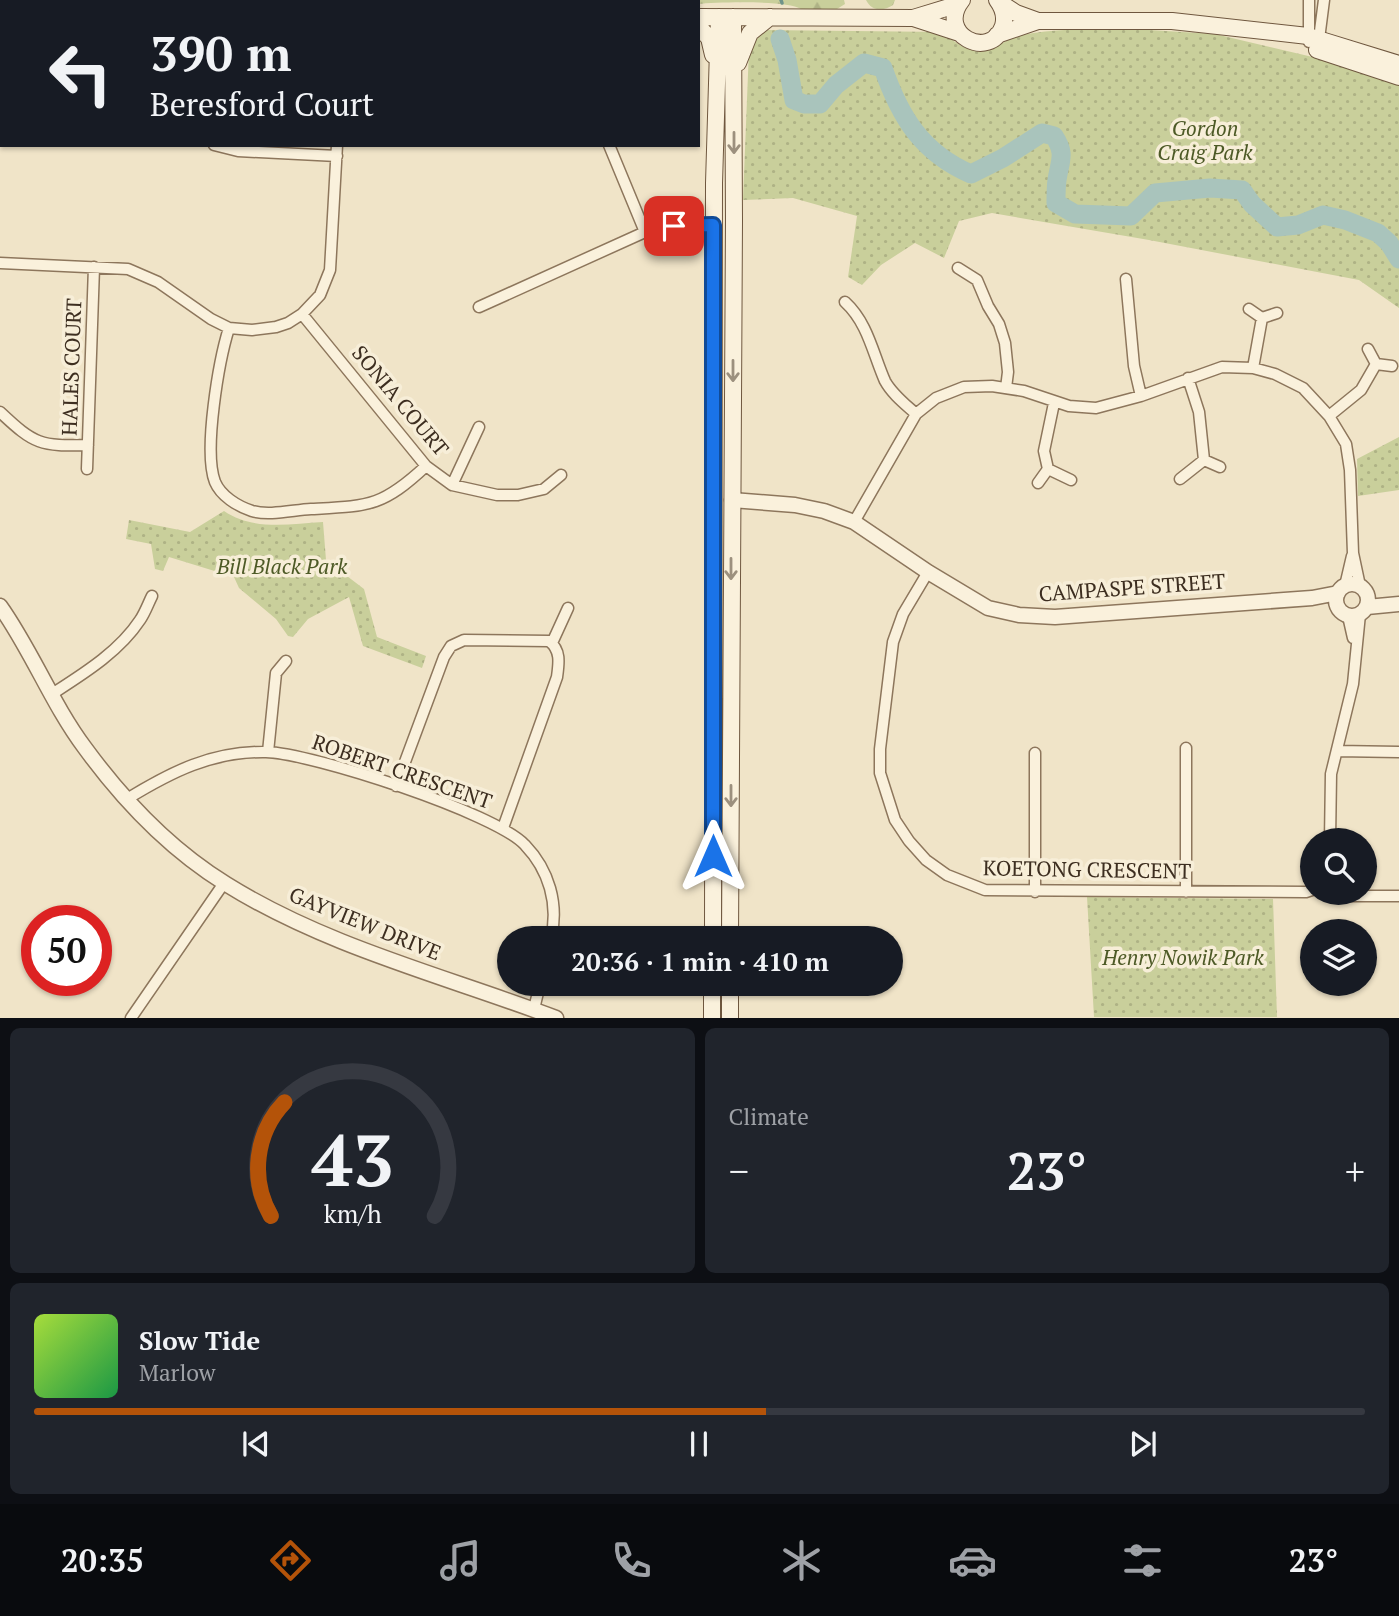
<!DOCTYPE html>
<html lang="en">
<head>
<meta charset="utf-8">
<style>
	body { margin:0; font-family:"PT Serif",serif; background:#20242c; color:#f1f3f6; height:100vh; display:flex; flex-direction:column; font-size:26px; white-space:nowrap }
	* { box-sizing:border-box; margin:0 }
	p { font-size:23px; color:#9ea1a6 }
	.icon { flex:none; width:38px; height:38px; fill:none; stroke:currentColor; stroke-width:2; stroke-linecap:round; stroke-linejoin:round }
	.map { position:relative; height:1018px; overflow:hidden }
	.sheet { display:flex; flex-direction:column; gap:10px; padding:10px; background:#0d0f14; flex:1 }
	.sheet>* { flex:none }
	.guide { position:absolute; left:0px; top:0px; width:700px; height:147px; box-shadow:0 2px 5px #0004; background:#171b24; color:#f1f3f6; overflow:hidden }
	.controls { position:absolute; left:1300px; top:828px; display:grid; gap:14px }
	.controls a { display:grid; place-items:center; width:77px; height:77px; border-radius:50%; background:#171b24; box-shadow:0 2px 5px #0004; font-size:35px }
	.speed { position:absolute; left:21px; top:905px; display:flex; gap:14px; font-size:35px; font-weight:700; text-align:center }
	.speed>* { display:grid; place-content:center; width:91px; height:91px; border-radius:50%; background:#171b24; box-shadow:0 2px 5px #0004; line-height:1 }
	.speed .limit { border:10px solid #d22; background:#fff; color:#111 }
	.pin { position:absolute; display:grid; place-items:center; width:60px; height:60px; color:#fff; margin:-30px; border-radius:14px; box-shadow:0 4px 10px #0006 }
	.me { position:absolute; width:77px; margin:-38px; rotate:0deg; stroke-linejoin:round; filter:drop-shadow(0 0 5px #0008) }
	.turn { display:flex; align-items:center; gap:24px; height:147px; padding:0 35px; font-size:32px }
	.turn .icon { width:91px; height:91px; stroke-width:2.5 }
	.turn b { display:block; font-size:49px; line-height:60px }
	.big { font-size:52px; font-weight:700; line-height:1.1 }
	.sheet .tile { flex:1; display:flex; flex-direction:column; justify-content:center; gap:10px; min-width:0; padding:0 24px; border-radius:10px; background:#20242c }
	.sheet .dial { align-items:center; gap:0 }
	.dial svg { height:182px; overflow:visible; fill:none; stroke:#363941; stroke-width:7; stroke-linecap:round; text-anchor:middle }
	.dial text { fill:#f1f3f6; stroke:none }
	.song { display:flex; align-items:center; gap:21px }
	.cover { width:84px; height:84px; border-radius:10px; background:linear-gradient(135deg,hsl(80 70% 55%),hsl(140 70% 35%)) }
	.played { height:7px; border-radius:4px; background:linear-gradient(90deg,#b45309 55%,#363941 55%) }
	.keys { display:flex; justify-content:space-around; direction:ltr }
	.heat { display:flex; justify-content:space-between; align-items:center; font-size:38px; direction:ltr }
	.sheet .tiles { flex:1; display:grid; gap:10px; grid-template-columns:1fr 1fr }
	.tile:last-child { grid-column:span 2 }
	.trip { position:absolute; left:497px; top:926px; width:406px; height:70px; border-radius:35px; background:#171b24; box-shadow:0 2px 5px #0004; font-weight:700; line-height:70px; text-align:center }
	.tabs { display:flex; height:112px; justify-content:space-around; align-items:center; background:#090b0e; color:#9ea1a6 }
	.tabs .icon { width:49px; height:49px }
	.tabs .current { color:#b45309 }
	.tabs b { font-size:32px; color:#f1f3f6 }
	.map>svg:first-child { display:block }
	.grass { fill:url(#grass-tufts) }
	.forest { fill:url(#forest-firs) }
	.park { fill:url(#park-dots) }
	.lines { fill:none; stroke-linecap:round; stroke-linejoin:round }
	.stream { stroke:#6f938a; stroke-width:3.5 }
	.river { stroke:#a9c4bc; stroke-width:19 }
	.minor-casing { stroke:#8d765c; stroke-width:13 }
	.tertiary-casing { stroke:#8d765c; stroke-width:17 }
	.secondary-casing { stroke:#6f573f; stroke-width:18 }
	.minor { stroke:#faf1dc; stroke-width:10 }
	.tertiary { stroke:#faf1dc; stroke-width:14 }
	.secondary { stroke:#faf1dc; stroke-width:16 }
	.oneway { stroke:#9c907e }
	.route-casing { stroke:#114b97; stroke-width:18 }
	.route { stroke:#1a73e8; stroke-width:12 }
	.labels { text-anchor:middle; stroke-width:7; stroke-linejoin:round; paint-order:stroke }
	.park-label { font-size:21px; font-style:italic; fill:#4d5a26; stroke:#f7eed8 }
	.street-label { font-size:21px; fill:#3d2e20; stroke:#f7eed8 }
</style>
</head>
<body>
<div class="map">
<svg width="1399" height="1018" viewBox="0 0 1399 1018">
	<defs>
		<pattern id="grass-tufts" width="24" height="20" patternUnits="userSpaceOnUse" patternTransform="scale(1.75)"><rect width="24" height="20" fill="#c9cf9b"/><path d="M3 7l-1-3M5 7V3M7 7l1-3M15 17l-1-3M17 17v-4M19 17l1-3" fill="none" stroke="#aeb285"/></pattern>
		<pattern id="forest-firs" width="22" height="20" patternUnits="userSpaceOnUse" patternTransform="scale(1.75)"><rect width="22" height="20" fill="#c9cf9b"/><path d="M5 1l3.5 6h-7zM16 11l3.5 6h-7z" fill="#aeb285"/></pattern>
		<pattern id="park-dots" width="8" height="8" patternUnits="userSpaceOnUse" patternTransform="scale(1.75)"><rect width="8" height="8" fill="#c9cf9b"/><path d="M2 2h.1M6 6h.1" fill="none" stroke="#aeb285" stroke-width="1.8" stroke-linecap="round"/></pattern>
	</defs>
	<rect width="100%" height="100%" fill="#f0e4c8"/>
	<!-- grass -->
	<path class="grass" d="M 0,0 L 310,0 L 311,2 L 2,2 L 2,33 Z"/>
	<!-- forest -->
	<path class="forest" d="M 677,0 L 844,0 L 845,4 L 837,9 L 801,9 C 787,0 718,2 698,4 L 698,2 Z
		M 866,0 L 895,0 L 893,5 C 884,11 872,12 866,0 Z"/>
	<!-- park -->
	<path class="park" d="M 1116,28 L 1215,34 L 1368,70 L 1399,84 L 1399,308 L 1359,280 L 1149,240 L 992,213 L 959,221 L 944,258 L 915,243 L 881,265 L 862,285 L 848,277 L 857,216 L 793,198 L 743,200 L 749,49 L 764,30 L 943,32 C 954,41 962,49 976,50 C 995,51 1005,39 1022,35 C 1053,29 1084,29 1116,28 Z
		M 1399,437 L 1399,490 L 1358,496 L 1357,459 Z
		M 224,511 C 254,531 289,524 323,522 L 326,560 L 364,589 L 377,637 L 426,656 L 422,668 L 363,646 L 349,597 L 308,619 L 293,637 L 288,636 L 276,619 L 239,588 L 234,577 L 169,557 L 163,571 L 155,569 L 151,544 L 126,539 L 129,520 L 190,532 Z
		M 1087,897 L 1273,899 L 1277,1017 L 1094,1017 Z"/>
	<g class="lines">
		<!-- stream -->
		<path class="stream" d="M 781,0 L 782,3"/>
		<!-- river -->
		<path class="river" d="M 780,39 L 787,60 L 794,100 L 804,104 L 820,104 L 836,85 L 864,63 L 883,68 C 900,117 922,153 971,174 L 1003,158 L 1042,133 L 1054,136 C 1066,154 1060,160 1057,180 C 1056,187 1056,196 1056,203 L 1075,214 L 1131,216 L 1155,193 L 1210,188 L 1242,190 L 1252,204 L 1277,227 L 1298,225 L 1323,215 L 1345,220 L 1378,233 L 1389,243 L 1399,259"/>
		<defs>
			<path id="minor" d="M 1309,0 L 1309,42
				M 1315,43 L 1319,39 L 1324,0
				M 214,145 L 238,151 L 337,156
				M 609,145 L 645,232
				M 0,263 L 128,269 L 158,282 L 211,319 L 229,328 L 252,330 L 276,327 L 288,323 L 302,314 L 320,295 L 330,270 L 337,145
				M 958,268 L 977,280 L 988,306 L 999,324 L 1005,343 L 1008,372 L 1006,388
				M 1126,279 L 1134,366 L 1141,396
				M 845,302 C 868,323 873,354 885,381 C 892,394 905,404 916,414
				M 479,307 L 645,232 L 674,226 L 714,225
				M 1249,309 L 1262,318 L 1253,368
				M 302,314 L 426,466 L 452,485 L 497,495 L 518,495 L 544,489 L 561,475
				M 1262,318 L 1277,313
				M 229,328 C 219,360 203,451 215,482 C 221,496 237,506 252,511 C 269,516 293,510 311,509 C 369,506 382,507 426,466
				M 1376,364 L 1392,366
				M 1188,378 L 1199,412 L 1204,460 L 1220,467
				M 0,412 C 35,445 40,446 88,445
				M 1329,416 L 1361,390 L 1376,364 L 1368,349
				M 87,469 L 94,267
				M 1048,469 L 1044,451 L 1054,403
				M 1180,479 L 1204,460
				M 1038,483 L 1048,469 L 1071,480
				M 452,485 L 479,427
				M 854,522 L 916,414 L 936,398 L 964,387 L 992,386 L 1024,391 L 1069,406 L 1096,408 L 1141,396 L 1222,367 L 1253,368 L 1275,374 L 1303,388 L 1329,416 L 1346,444 L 1350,470 L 1353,553 L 1360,586
				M 928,572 L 903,614 L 893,642 L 880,749 L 880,773 L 895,820 L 909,841 L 926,860 L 947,875 L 985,890 L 1306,892 L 1312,890
				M 1345,586 L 1352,556
				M 1348,616 L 1353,638
				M 552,643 L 568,608
				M 52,694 C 83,674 119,652 140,620 C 145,613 148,604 152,596
				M 1186,748 L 1186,892
				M 1337,751 L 1399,752
				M 268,752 L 276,673 L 286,661
				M 396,786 L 444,657 L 451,646 L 464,640 L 549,641 C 561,650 559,663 557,677 L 503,828
				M 127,799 C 171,772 212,751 266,752 C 311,753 496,813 525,845 C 549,870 559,904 551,938
				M 1330,840 L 1331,774 L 1353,684 L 1360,614
				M 1035,892 L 1035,753
				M 1336,892 L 1346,896 L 1399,896
				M 534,1009 L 540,984
				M 131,1018 L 224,883"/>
			<path id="tertiary" d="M 732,500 L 795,505 L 824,511 L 854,522 L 928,572 L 988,608 L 1019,615 L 1055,617 L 1312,598 L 1338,593
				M1336 600a16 16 0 1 1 32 0a16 16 0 1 1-32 0Z
				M 0,606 C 32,651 52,704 85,748 C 123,800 171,850 226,884 C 327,947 445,976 556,1018
				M 1367,607 L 1399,604"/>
			<path id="secondary" d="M 129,0 L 183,2
				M 962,0 C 935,34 990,62 1003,26 C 1006,16 1003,8 997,0
				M 999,2 L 1016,13 L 1038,21 L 1172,21 L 1308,36 L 1399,64
				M 698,17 L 913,18 L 959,33
				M 913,18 L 959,4
				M 698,26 L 709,38 L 713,55
				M 997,35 L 1038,21
				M 1317,50 L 1399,77
				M 738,63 L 750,33 L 770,17
				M 713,938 L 714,183 L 719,17
				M 730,938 L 734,221 L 733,17
				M 712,1018 L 712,984
				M 730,1018 L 730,984"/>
		</defs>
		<!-- minor casing -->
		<use href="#minor" class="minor-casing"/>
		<!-- tertiary casing -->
		<use href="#tertiary" class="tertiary-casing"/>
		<!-- secondary casing -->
		<use href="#secondary" class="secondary-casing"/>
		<!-- minor -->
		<use href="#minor" class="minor"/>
		<!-- tertiary -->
		<use href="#tertiary" class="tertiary"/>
		<!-- secondary -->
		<use href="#secondary" class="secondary"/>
	</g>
	<!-- one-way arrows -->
	<defs><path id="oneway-shaft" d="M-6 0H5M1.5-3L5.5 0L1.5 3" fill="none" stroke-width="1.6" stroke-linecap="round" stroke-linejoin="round" transform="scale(1.75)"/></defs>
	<g class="oneway">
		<use href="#oneway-shaft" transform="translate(734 143) rotate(90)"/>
		<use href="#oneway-shaft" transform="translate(733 371) rotate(90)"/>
		<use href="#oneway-shaft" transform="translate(731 569) rotate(90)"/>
		<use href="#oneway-shaft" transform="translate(731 796) rotate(90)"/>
	</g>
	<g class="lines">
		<defs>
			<path id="route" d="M 674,226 L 713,225 L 713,856"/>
		</defs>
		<!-- route casing -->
		<use href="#route" class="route-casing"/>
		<!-- route -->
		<use href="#route" class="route"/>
	</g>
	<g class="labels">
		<!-- park labels -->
		<g class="park-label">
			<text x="1205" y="136">Gordon<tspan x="1205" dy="24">Craig Park</tspan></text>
			<text x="282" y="574">Bill Black Park</text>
			<text x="1183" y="965">Henry Nowik Park</text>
		</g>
		<!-- street labels -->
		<g class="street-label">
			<text transform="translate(72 367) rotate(-88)" y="7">HALES COURT</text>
			<text transform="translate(400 401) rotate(50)" y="7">SONIA COURT</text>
			<text transform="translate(1132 588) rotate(-4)" y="7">CAMPASPE STREET</text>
			<text transform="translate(402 772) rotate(19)" y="7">ROBERT CRESCENT</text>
			<text transform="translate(1087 870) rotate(1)" y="7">KOETONG CRESCENT</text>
			<text transform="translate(365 924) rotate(22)" y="7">GAYVIEW DRIVE</text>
		</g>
	</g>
</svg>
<div class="controls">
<a><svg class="icon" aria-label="search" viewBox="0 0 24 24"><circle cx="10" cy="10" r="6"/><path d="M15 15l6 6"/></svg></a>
<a><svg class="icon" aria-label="layers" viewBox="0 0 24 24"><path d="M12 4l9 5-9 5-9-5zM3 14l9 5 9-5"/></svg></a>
</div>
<div class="speed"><div class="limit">50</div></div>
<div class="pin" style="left:674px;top:226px;background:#d93025"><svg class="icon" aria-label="arrive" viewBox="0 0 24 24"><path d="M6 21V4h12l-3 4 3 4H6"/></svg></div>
<svg class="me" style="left:713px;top:856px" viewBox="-20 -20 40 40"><path d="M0-17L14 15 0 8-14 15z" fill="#1a73e8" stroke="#fff" stroke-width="4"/></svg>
<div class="trip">20:36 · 1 min · 410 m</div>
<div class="guide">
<div class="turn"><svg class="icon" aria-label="left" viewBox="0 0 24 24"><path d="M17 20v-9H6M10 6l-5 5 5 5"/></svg><div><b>390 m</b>Beresford Court</div></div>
</div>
</div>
<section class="sheet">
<div class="tiles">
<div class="tile dial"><svg viewBox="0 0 100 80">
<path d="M14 69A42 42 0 1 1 86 69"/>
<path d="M14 69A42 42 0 0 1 20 19" stroke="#b45309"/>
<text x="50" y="56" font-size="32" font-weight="700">43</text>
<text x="50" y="72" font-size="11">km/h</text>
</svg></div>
<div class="tile"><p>Climate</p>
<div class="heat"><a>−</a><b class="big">23°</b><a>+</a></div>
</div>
<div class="tile">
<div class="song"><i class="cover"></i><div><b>Slow Tide</b><p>Marlow</p></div></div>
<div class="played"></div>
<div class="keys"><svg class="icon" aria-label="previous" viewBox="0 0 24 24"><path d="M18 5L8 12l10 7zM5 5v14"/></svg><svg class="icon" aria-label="pause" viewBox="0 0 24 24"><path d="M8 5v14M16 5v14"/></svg><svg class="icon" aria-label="next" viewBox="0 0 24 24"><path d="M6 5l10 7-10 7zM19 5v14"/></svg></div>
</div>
</div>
</section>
<nav class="tabs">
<b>20:35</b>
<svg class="icon current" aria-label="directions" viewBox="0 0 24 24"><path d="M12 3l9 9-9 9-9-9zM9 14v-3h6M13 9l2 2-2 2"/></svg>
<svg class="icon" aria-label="music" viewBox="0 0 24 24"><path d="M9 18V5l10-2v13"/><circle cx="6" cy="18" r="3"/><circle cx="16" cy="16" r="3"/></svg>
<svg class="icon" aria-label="phone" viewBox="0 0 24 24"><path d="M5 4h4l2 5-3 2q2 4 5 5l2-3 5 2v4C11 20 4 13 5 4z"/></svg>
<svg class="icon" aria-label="climate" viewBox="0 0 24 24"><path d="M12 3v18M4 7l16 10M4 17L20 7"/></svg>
<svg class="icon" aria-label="car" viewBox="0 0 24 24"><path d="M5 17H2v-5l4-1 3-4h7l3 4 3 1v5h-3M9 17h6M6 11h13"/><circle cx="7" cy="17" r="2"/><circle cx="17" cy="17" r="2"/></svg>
<svg class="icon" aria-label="filters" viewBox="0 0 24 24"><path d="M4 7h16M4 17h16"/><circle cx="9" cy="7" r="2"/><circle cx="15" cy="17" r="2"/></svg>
<b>23°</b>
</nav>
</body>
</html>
